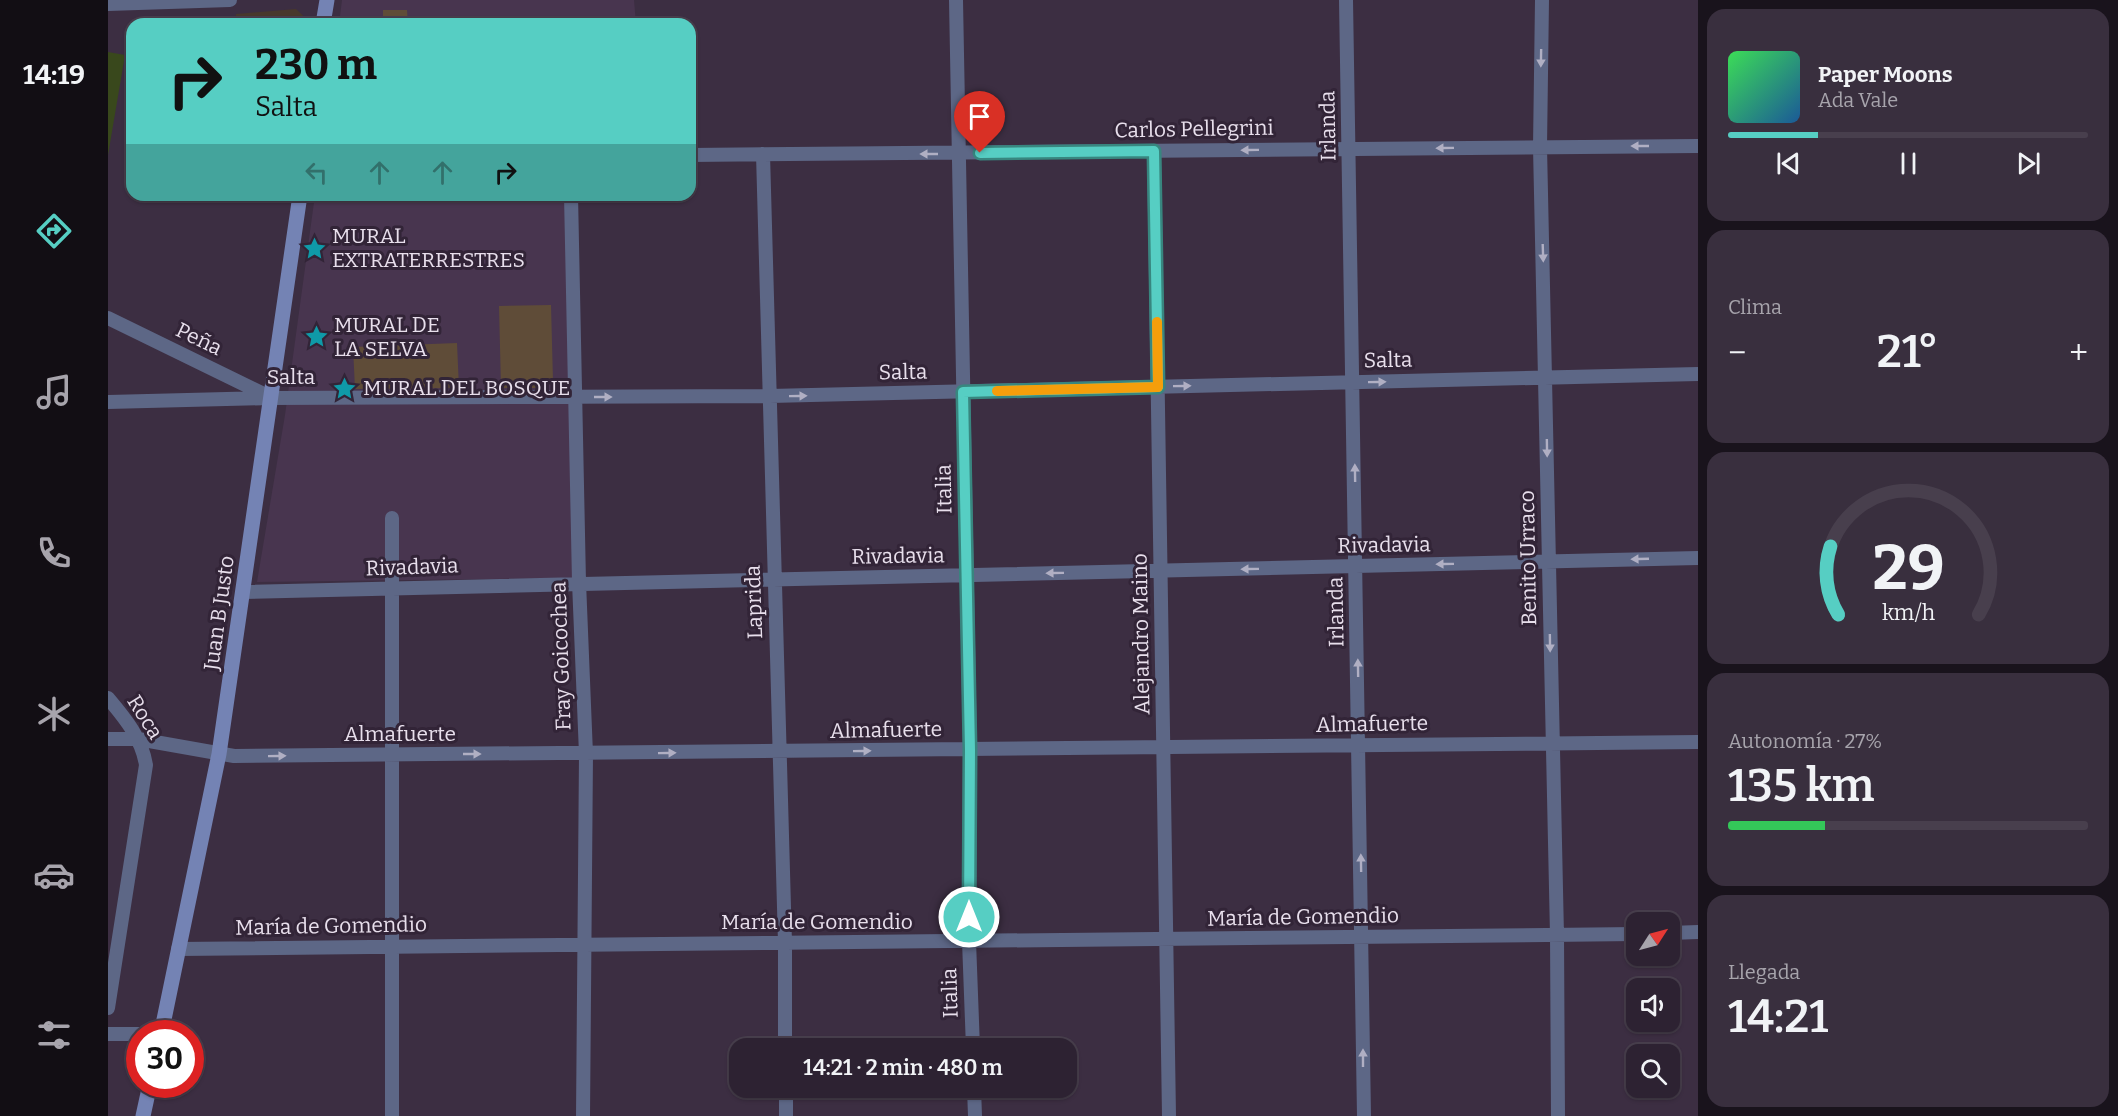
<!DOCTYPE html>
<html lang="es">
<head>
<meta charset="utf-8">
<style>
	body { margin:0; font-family:Bitter,serif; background:#392f3e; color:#f1f3f6; height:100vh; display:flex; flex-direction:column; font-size:22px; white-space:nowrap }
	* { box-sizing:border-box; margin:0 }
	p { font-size:20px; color:#a7a4ac }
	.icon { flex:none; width:33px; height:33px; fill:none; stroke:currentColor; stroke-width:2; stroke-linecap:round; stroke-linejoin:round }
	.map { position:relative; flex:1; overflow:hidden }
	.side { display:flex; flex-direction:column; gap:9px; padding:9px; background:#19131c; width:420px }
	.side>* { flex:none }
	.banner { position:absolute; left:18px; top:18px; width:570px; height:183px; border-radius:18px; box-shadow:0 2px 4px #0004,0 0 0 2px #483f4d; background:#56cec3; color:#111; overflow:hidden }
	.needle { width:39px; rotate:54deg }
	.buttons { position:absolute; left:1518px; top:912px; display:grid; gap:12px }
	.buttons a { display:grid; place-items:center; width:54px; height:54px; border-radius:12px; background:#2d2232; box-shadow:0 2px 4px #0004,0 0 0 2px #483f4d; font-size:30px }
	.speed { position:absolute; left:18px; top:1020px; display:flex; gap:12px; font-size:30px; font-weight:700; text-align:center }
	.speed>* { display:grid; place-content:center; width:78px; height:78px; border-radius:50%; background:#2d2232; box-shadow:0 2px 4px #0004,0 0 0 2px #483f4d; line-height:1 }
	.speed .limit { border:9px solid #d22; background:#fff; color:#111 }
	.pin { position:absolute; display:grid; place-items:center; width:51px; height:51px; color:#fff; margin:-62px -26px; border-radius:50% 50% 50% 0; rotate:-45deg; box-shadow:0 0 6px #0007 }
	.pin .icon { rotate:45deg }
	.me { position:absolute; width:66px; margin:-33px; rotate:0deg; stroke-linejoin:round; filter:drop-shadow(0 0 4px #0008) }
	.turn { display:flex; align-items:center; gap:21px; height:126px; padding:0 30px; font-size:27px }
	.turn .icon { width:78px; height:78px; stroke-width:2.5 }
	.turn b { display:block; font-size:42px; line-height:51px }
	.lanes { display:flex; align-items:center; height:57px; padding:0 30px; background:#0003; justify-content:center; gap:30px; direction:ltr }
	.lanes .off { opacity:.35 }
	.big { font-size:45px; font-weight:600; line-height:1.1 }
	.side .widget { flex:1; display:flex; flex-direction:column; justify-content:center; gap:9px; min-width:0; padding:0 21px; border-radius:18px; background:#392f3e }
	.side .dial { align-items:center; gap:0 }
	.dial svg { height:156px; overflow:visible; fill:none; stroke:#483f4d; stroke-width:7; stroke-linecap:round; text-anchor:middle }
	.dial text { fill:#f1f3f6; stroke:none }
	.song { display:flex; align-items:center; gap:18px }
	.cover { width:72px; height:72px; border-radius:9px; background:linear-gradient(135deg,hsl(130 70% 55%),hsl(210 70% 35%)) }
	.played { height:6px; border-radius:3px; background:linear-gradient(90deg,#56cec3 25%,#483f4d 25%) }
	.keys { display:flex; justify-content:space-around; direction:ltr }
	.heat { display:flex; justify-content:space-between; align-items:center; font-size:33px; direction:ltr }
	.charge { height:9px; border-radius:4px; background:linear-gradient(90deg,#34c759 27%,#483f4d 0) }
	.trip { position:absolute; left:621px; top:1038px; width:348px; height:60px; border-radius:18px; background:#2d2232; box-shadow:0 2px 4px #0004,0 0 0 2px #483f4d; font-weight:600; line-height:60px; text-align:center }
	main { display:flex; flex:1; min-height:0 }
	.dock { display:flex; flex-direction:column; width:108px; justify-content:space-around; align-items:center; background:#120e14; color:#a7a4ac }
	.dock .icon { width:42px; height:42px }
	.dock .current { color:#56cec3 }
	.dock b { font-size:27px; color:#f1f3f6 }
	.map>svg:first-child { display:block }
	.commercial { fill:#48382d }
	.built { fill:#48354f }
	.green { fill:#39481c }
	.building { fill:#5f4c38 }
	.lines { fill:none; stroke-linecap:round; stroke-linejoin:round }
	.minor { stroke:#5d6786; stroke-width:14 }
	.secondary { stroke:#7483b4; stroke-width:15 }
	.oneway { fill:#b0afc3 }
	.route-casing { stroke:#38867f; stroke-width:15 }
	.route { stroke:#56cec3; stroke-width:10 }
	.slow { stroke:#f59e0b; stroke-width:10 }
	.labels { text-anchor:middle; stroke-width:6; stroke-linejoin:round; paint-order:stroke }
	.street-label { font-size:21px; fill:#e8dfec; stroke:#322437 }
	.poi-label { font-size:21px; fill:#e8dfec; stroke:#322437; text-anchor:start }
</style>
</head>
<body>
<main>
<nav class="dock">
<b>14:19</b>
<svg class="icon current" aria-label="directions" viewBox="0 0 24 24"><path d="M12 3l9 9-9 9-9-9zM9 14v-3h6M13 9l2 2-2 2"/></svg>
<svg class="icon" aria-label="music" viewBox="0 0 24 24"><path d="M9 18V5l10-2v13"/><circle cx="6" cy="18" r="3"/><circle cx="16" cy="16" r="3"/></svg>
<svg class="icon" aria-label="phone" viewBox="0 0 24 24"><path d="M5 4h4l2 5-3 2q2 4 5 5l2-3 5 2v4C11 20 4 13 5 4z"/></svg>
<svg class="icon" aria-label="climate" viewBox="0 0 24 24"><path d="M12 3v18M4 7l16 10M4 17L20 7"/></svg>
<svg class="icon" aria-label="car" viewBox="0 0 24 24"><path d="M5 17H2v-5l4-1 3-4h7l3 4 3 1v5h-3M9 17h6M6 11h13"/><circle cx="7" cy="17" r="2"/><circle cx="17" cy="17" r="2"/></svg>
<svg class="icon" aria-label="filters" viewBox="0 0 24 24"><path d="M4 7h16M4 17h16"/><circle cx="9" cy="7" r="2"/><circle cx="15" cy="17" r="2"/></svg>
</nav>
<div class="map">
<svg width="1590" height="1116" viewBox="0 0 1590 1116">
	<rect width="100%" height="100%" fill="#3c2e42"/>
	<!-- commercial -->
	<path class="commercial" d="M 188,9 L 204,24 L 127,24 L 128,14 Z"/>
	<!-- built -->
	<path class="built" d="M 234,0 L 526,0 L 528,24 L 231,24 Z
		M 207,195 L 457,195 L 466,578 L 149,582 L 177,415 Z"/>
	<!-- green -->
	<path class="green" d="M 0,52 L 17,55 L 0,155 Z"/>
	<!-- building -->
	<path class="building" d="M 275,10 L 299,10 L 300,24 L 275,24 Z
		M 443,305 L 445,381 L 437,388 L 393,388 L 391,306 Z
		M 349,343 L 351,388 L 247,389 L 245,347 Z"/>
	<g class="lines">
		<!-- minor -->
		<path class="minor" d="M 848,0 L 862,750 L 861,941 L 865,1048
			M 1238,0 L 1256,1116
			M 1434,0 L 1432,147 L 1449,935 L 1450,1116
			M 0,4 L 122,0
			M 1046,151 L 1061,1116
			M 655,154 L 677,943 L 677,1048
			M 582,155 L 1590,146
			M 463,195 L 471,582 L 478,754 L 475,1116
			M 0,318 L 162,397
			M 0,402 L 163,398 L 662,396 L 1590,374
			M 135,592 L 1590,558
			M 0,698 C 17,718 34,739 38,765 L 0,1008
			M 0,739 L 30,739 L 126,756 L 1590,742
			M 1562,933 L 1590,932
			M 70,949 L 1528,934
			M 0,1034 L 32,1034
			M 678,1088 L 678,1116
			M 866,1088 L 867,1116
			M 284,1116 L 284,518"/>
		<!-- secondary -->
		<path class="secondary" d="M 215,24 L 219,0
			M 53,1034 L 111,754 L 192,195
			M 35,1116 L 42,1084"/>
	</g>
	<!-- one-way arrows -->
	<defs><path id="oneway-solid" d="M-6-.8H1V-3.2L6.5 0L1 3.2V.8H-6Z" transform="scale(1.5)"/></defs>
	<g class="oneway">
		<use href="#oneway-solid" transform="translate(1433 58) rotate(91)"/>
		<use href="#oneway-solid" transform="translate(1532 146) rotate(180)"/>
		<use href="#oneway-solid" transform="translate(1337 148) rotate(179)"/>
		<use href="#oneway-solid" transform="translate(1142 150) rotate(179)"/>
		<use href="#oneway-solid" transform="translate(821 154) rotate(180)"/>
		<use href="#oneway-solid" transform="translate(1435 253) rotate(88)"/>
		<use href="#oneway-solid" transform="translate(1269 382) rotate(-1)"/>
		<use href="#oneway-solid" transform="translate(1074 386) rotate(-1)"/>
		<use href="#oneway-solid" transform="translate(690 396) rotate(-1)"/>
		<use href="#oneway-solid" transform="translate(495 397)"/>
		<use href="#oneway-solid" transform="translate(1439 448) rotate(89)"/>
		<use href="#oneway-solid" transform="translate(1247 473) rotate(-91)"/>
		<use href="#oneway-solid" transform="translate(1532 559) rotate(178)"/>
		<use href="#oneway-solid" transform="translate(1337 564) rotate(179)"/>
		<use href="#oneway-solid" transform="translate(1142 569) rotate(179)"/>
		<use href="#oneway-solid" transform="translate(947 573) rotate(179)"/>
		<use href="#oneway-solid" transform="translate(1442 643) rotate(89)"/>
		<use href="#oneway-solid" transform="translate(1250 668) rotate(-91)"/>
		<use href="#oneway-solid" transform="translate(754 751) rotate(-1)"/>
		<use href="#oneway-solid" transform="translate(559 753) rotate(-1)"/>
		<use href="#oneway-solid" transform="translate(364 754)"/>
		<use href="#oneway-solid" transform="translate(169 756) rotate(-1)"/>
		<use href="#oneway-solid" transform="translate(1253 863) rotate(-91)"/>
		<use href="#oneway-solid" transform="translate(1255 1058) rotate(-90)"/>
	</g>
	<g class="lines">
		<defs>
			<path id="route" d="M 861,917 L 862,750 L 855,392 L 1050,387 L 1046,151 L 872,153"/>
		</defs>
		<!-- route casing -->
		<use href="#route" class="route-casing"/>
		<!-- route -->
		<use href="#route" class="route"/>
		<!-- slow -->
		<path class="slow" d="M 889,391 L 1050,387 L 1049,322"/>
	</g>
	<!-- icons -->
	<defs>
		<symbol id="sight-bare" viewBox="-9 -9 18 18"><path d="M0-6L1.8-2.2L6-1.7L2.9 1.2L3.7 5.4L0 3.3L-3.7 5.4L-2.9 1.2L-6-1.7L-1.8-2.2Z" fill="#0f9aa8" stroke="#322437" stroke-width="2.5" paint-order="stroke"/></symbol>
	</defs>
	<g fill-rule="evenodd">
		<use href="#sight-bare" x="190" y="232" width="33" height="33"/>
		<use href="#sight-bare" x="192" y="320" width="33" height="33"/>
		<use href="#sight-bare" x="220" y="372" width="33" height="33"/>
	</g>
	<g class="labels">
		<!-- street labels -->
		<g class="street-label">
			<text transform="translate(1220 126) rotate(-91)" y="7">Irlanda</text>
			<text transform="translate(1086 129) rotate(-1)" y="7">Carlos Pellegrini</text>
			<text transform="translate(91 339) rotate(26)" y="7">Peña</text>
			<text transform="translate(1280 360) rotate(-1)" y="7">Salta</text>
			<text transform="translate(795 372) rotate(-1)" y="7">Salta</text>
			<text x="183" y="384">Salta</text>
			<text transform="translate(836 489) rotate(-91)" y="7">Italia</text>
			<text transform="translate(1276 545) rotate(-1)" y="7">Rivadavia</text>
			<text transform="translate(790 556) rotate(-1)" y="7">Rivadavia</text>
			<text transform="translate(1420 558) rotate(-91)" y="7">Benito Urraco</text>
			<text transform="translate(304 567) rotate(-2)" y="7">Rivadavia</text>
			<text transform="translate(646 602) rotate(-92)" y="7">Laprida</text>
			<text transform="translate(1228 612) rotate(-91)" y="7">Irlanda</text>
			<text transform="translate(111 613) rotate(-82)" y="7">Juan B Justo</text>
			<text transform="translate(1033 634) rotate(-91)" y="7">Alejandro Maino</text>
			<text transform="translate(453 656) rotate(-92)" y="7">Fray Goicochea</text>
			<text transform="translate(37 717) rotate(58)" y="7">Roca</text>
			<text transform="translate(1264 724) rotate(-1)" y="7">Almafuerte</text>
			<text transform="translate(778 730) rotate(-1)" y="7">Almafuerte</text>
			<text x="292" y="741">Almafuerte</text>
			<text transform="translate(1195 917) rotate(-1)" y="7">María de Gomendio</text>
			<text x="709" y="929">María de Gomendio</text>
			<text transform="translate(223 926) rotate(-1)" y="7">María de Gomendio</text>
			<text transform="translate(842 993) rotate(-92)" y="7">Italia</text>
		</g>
		<!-- poi labels -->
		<g class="poi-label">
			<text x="224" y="243">MURAL<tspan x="224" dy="24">EXTRATERRESTRES</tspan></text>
			<text x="226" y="332">MURAL DE<tspan x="226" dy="24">LA SELVA</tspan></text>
			<text x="255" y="395">MURAL DEL BOSQUE</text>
		</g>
	</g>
</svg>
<div class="buttons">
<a><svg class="needle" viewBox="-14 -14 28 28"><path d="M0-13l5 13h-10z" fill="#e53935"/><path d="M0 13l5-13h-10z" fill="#a7a4ac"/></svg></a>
<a><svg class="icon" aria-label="sound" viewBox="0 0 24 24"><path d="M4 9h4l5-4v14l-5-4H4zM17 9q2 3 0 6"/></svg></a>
<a><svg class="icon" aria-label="search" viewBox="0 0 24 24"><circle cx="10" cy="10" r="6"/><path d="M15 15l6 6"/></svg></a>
</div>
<div class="speed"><div class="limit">30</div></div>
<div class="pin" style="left:872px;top:153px;background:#d93025"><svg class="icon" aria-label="arrive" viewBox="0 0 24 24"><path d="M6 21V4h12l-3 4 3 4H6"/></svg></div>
<svg class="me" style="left:861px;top:917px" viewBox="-20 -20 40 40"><circle r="17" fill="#56cec3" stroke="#fff" stroke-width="3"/><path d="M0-11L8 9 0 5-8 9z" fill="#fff"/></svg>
<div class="trip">14:21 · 2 min · 480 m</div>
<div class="banner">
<div class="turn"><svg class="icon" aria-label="right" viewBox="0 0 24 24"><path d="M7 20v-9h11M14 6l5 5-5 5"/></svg><div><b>230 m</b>Salta</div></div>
<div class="lanes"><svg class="icon off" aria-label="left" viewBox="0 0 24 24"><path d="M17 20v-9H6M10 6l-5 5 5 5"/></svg><svg class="icon off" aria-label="ahead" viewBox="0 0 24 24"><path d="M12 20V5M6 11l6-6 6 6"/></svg><svg class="icon off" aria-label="ahead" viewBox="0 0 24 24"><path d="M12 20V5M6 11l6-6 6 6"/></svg><svg class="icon" aria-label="right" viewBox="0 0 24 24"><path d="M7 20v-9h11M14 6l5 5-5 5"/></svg></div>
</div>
</div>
<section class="side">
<div class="widget">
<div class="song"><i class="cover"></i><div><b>Paper Moons</b><p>Ada Vale</p></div></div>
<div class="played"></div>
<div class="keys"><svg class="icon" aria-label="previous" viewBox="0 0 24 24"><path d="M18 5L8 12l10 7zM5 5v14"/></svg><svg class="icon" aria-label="pause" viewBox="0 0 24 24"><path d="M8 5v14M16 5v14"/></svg><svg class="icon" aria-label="next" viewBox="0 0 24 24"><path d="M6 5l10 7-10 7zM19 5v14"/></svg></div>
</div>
<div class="widget"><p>Clima</p>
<div class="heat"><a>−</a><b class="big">21°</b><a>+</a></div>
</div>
<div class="widget dial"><svg viewBox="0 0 100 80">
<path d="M14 69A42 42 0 1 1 86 69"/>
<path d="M14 69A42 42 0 0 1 10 34" stroke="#56cec3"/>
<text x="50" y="56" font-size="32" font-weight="700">29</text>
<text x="50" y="72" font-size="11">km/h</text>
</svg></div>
<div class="widget"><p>Autonomía · 27%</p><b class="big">135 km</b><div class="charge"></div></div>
<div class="widget"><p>Llegada</p><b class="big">14:21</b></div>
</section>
</main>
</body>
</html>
